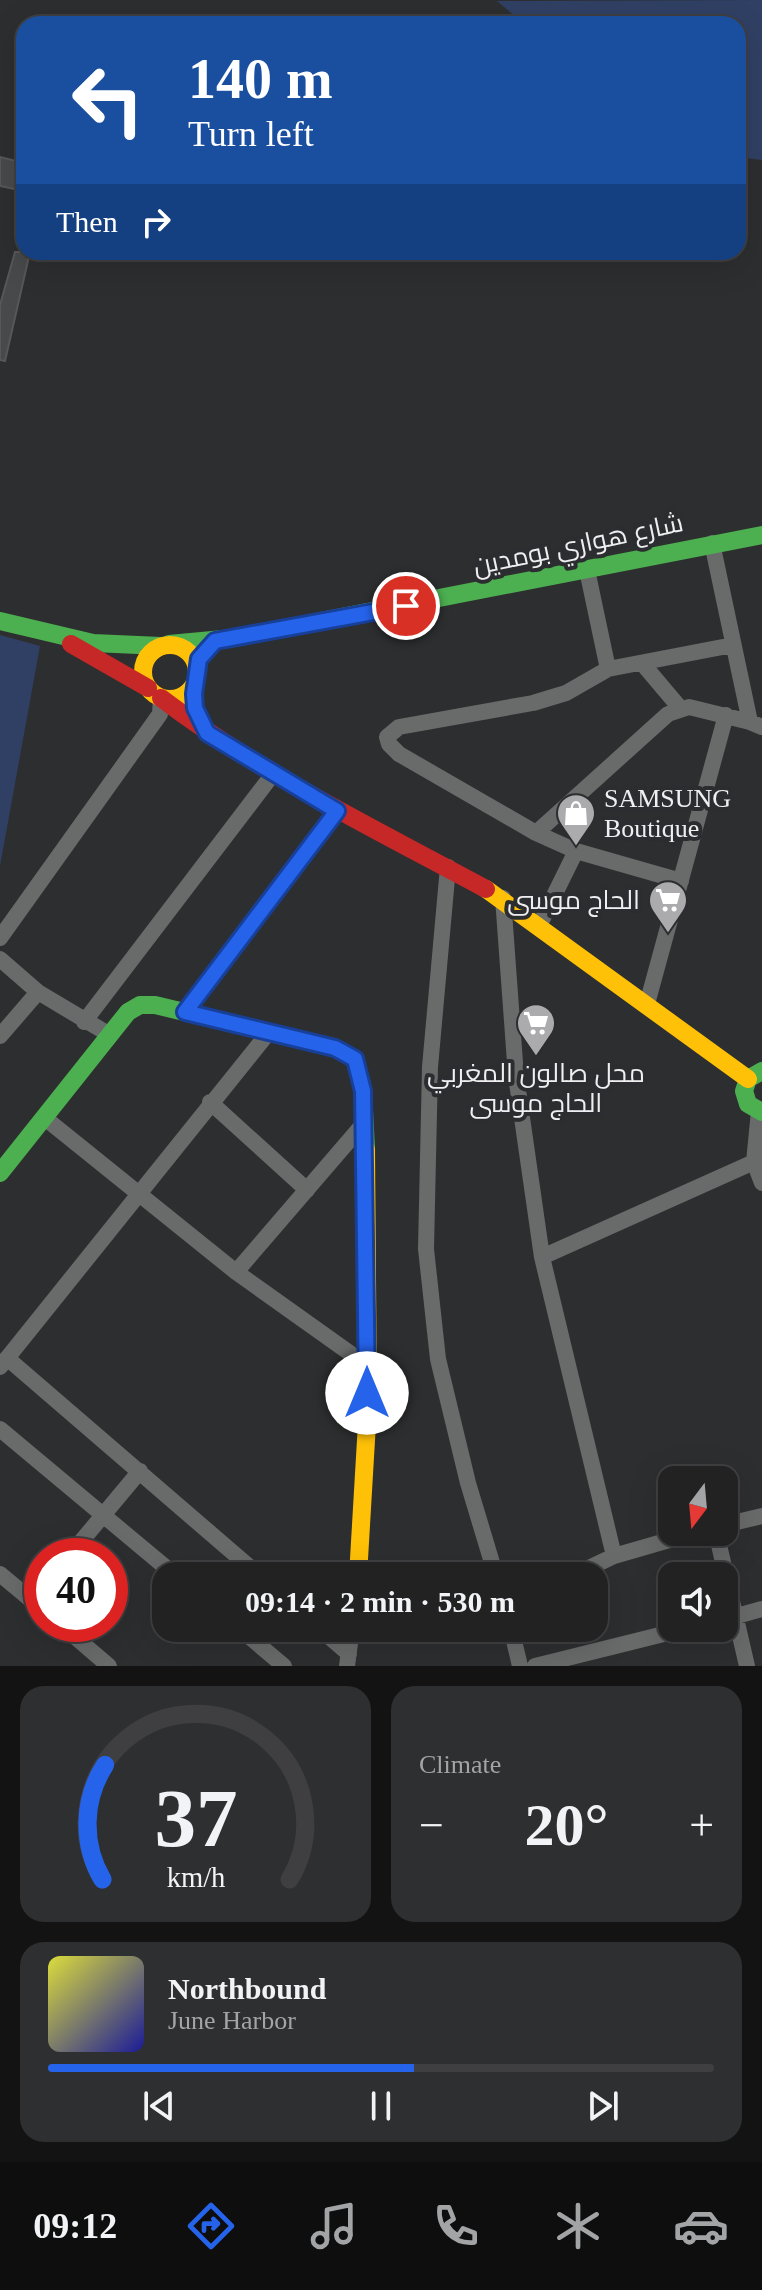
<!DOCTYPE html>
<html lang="en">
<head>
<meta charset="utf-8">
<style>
	body { margin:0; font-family:"Times New Roman",Cairo,serif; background:#2e2f30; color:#f1f3f6; height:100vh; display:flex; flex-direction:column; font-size:30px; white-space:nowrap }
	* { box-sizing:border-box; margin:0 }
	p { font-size:26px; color:#a2a4a6 }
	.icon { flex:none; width:44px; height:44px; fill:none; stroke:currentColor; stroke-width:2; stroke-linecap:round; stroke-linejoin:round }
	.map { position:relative; height:1666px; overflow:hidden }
	.side { display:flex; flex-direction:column; gap:20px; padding:20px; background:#131313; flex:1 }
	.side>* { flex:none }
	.guide { position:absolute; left:16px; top:16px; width:730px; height:244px; border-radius:24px; box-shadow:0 8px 32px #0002,0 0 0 2px #3f3f41; background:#1a4fa0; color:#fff; overflow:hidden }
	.needle { width:52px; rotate:196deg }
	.buttons { position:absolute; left:658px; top:1466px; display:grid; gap:16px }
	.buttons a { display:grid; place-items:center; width:80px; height:80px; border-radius:16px; background:#222223; box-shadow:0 8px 32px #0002,0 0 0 2px #3f3f41; font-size:40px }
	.speed { position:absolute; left:24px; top:1538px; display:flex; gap:16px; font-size:40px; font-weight:700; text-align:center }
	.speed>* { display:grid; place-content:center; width:104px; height:104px; border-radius:50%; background:#222223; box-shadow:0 8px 32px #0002,0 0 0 2px #3f3f41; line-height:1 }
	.speed .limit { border:12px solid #d22; background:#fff; color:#111 }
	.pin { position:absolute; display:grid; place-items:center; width:68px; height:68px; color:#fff; margin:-34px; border:4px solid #fff; border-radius:50%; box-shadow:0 2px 8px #0007 }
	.me { position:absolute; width:88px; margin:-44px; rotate:0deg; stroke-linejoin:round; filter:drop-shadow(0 0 6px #0008) }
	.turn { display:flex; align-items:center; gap:28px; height:168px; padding:0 40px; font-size:36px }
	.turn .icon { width:104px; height:104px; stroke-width:2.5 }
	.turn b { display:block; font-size:56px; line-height:68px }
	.then { display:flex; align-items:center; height:76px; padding:0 40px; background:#0003; gap:16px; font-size:30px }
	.big { font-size:60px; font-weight:600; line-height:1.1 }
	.side .card { flex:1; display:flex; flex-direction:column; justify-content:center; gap:12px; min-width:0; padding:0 28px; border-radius:24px; background:#2e2f30 }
	.side .dial { align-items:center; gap:0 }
	.dial svg { height:208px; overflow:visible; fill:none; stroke:#3f3f41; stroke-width:7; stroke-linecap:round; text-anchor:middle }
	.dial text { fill:#f1f3f6; stroke:none }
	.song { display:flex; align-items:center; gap:24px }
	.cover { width:96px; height:96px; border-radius:12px; background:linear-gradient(135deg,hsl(60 70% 55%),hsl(240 70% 35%)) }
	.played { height:8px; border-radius:4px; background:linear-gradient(90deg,#2563eb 55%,#3f3f41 55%) }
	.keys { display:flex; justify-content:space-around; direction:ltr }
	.heat { display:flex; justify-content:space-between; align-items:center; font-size:44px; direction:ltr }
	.side .tiles { flex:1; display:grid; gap:20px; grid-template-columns:1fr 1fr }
	.card:last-child { grid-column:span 2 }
	.trip { position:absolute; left:152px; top:1562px; width:456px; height:80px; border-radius:24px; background:#222223; box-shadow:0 8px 32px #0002,0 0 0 2px #3f3f41; font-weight:600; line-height:80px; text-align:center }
	.tabs { display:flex; height:128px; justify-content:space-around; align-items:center; background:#0e0e0e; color:#a2a4a6 }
	.tabs .icon { width:56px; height:56px }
	.tabs .active { color:#2563eb }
	.tabs b { font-size:36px; color:#f1f3f6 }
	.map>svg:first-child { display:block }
	.green { fill:#304064 }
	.building { fill:#48494a; stroke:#575758; stroke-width:2 }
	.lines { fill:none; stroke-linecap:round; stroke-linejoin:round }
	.street { stroke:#696a6a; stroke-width:16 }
	.fast { stroke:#4caf50; stroke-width:18 }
	.slow { stroke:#ffc107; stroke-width:18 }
	.jam { stroke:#c62828; stroke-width:18 }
	.route-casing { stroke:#184099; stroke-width:20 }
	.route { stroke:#2563eb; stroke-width:14 }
	.labels { text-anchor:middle; stroke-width:8; stroke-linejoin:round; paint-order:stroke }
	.street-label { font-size:26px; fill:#efeff1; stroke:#2c2d30 }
	.poi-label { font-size:26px; fill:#efeff1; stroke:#2c2d30; text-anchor:start }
</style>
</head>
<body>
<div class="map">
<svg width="762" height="1666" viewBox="0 0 762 1666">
	<rect width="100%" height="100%" fill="#2d2e2f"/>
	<!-- green -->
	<path class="green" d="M 762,0 L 762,160 L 738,157 L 738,24 L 524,24 L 497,1 Z
		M 0,635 L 40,646 L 0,866 Z"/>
	<!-- building -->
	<path class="building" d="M 0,157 L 20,162 L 24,191 L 0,186 Z
		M 15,252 L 30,252 L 5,361 L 0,360 L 0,305 Z"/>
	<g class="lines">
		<!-- street -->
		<path class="street" d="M 712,543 L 750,722 L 762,727
			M 587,570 L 608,669
			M 642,663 L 680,708
			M 536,833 L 668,714 L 689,707 L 750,722
			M 448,867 L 430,1067 L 426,1249 L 438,1359 L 468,1483 L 496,1576
			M 681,881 L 576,851 L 536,833 L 399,754 L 389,744 L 387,737 L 399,727 L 533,703 L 566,693 L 608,669 L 733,645
			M 503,898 L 516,1076 L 542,1257 L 614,1556
			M 539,926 L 576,851
			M 0,938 L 160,714 L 161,698
			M 0,959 L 38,992 L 110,1035
			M 647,1004 L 726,715
			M 185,1012 L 337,811
			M 84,1022 L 273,774
			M 0,1036 L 38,992
			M 210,1102 L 307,1190
			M 759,1111 L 754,1162 L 762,1183
			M 46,1119 L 236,1272 L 368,1366
			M 542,1257 L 754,1162
			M 236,1272 L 365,1122
			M 7,1358 L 260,1576
			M 0,1367 L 269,1032
			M 0,1429 L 176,1576
			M 724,1525 L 762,1516
			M 716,1532 L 747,1666
			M 69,1556 L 140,1471
			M 0,1574 L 42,1609
			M 572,1576 L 614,1556 L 697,1532
			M 726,1619 L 762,1609
			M 60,1624 L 109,1666
			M 239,1628 L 284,1666
			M 319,1628 L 349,1654
			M 511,1628 L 520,1666
			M 347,1666 L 352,1628
			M 535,1666 L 688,1628"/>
		<!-- fast -->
		<path class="fast" d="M 0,621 L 93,643 L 161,646
			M 169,644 L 234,638 L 762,535
			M 762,1071 L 748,1079 L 744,1091 L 748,1104 L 762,1112
			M 0,1173 L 128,1012 L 140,1005 L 155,1005 L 335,1048 L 355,1059 L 363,1091 L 366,1149"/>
		<!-- slow -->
		<path class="slow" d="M143 672a27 27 0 1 1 54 0a27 27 0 1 1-54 0Z
			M 486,889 L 748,1079
			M 358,1576 L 368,1406 L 366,1149"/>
		<!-- jam -->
		<path class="jam" d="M 71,644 L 148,688
			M 161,698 C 261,774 375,829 486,889"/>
	</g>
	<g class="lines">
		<defs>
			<path id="route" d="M 367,1393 L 363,1091 L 355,1059 L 335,1048 L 185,1012 L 337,811 L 207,733 L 195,708 L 194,694 L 199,659 L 215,641 L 406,606"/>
		</defs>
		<!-- route casing -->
		<use href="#route" class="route-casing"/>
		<!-- route -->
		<use href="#route" class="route"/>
	</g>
	<!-- icons -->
	<defs>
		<symbol id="shop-pin" viewBox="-11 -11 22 30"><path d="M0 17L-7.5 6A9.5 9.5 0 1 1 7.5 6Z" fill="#ababad" stroke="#2c2d30"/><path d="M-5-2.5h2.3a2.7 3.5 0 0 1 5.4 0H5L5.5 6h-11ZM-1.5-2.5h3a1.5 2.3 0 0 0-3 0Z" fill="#fff"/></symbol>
		<symbol id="supermarket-pin" viewBox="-11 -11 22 30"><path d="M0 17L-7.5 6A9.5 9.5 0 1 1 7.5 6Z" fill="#ababad" stroke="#2c2d30"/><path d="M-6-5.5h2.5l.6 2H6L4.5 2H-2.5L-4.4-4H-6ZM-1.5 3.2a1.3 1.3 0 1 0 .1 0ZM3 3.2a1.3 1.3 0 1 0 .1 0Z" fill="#fff"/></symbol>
	</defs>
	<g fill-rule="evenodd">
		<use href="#shop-pin" x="554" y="791" width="44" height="60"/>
		<use href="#supermarket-pin" x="646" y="878" width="44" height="60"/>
		<use href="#supermarket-pin" x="514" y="1001" width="44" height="60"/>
	</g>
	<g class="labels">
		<!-- street labels -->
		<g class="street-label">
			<text transform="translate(578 544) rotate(-12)" y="9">شارع هواري بومدين</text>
		</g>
		<!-- poi labels -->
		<g class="poi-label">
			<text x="604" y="807">SAMSUNG<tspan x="604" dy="30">Boutique</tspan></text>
			<text x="640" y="909" text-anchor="end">الحاج موسى</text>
			<text x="536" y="1082" text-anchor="middle">محل صالون المغربي<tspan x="536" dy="30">الحاج موسى</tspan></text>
		</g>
	</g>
</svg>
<div class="buttons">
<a><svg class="needle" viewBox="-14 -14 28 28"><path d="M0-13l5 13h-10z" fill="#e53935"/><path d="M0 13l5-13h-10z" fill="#a2a4a6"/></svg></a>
<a><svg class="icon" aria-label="sound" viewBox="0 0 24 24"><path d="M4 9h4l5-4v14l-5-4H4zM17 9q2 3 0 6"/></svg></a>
</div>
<div class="speed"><div class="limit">40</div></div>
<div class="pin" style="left:406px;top:606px;background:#d93025"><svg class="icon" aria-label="arrive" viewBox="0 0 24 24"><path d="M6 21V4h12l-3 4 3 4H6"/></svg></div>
<svg class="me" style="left:367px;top:1393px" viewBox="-20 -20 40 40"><circle r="19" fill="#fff"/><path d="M0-13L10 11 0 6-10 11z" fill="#2563eb"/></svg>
<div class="trip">09:14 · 2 min · 530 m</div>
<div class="guide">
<div class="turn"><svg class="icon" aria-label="left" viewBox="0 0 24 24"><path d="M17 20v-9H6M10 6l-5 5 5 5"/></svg><div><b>140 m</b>Turn left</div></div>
<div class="then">Then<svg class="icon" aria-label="right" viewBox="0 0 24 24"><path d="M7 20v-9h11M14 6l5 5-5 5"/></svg></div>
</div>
</div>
<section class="side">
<div class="tiles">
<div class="card dial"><svg viewBox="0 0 100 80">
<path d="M14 69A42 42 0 1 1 86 69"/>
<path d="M14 69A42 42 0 0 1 15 25" stroke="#2563eb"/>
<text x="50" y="56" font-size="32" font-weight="700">37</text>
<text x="50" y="72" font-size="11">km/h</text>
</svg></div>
<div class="card"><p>Climate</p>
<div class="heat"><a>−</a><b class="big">20°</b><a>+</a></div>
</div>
<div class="card">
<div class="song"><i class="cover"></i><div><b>Northbound</b><p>June Harbor</p></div></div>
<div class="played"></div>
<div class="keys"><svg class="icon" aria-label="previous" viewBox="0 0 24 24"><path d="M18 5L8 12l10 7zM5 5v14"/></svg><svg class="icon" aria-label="pause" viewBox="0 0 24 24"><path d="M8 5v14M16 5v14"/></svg><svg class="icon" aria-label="next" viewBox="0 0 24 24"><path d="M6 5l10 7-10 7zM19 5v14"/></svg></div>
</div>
</div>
</section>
<nav class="tabs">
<b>09:12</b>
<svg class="icon active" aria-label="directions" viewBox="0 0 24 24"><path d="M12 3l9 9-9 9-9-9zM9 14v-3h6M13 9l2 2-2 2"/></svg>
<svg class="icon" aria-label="music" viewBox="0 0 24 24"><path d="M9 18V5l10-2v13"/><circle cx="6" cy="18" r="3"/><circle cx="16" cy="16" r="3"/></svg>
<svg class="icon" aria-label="phone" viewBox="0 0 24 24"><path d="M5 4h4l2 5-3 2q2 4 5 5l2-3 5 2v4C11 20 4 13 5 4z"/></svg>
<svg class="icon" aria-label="climate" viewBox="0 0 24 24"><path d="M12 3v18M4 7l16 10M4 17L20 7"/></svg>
<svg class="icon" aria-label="car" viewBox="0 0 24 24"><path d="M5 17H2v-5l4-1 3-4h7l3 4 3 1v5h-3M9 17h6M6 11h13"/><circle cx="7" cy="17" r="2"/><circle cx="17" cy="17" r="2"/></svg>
</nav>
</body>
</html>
